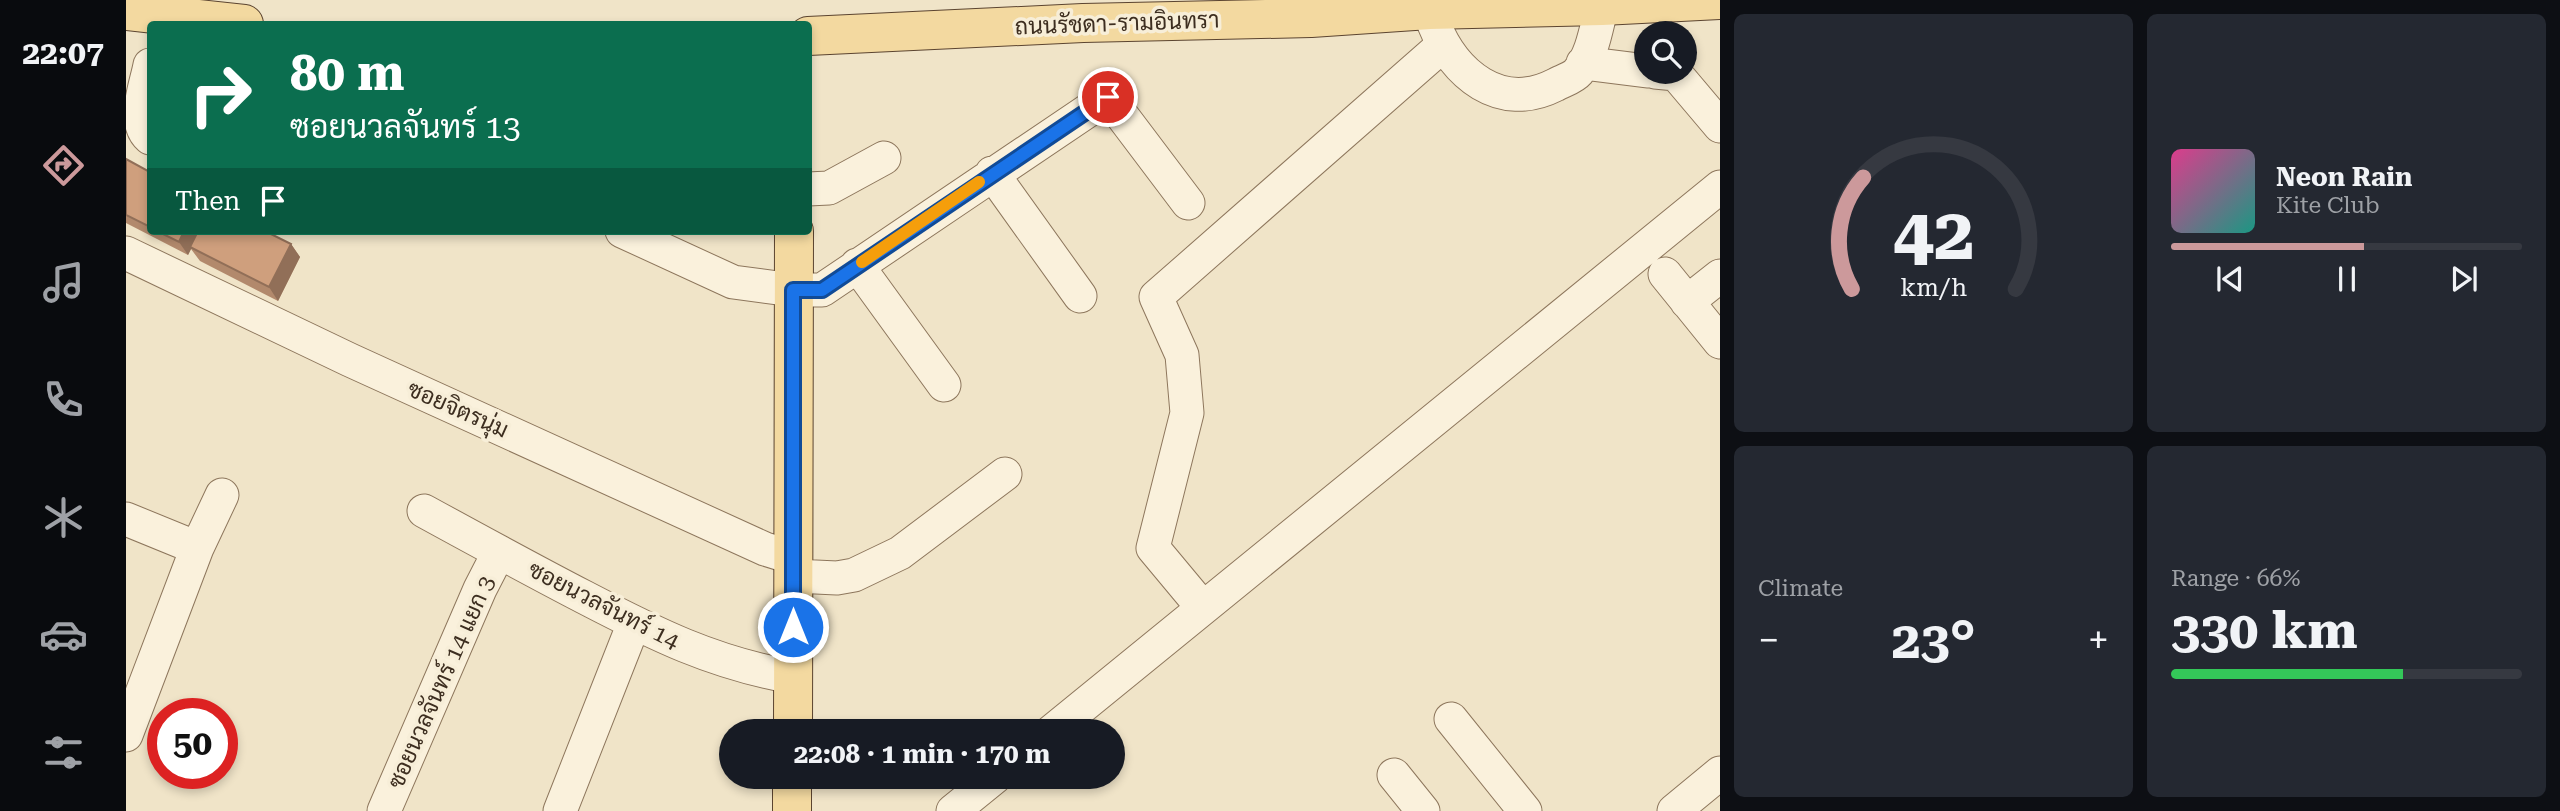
<!DOCTYPE html>
<html lang="en">
<head>
<meta charset="utf-8">
<style>
	body { margin:0; font-family:"Roboto Serif",Sarabun,serif; background:#242831; color:#f1f3f6; height:100vh; display:flex; flex-direction:column; font-size:26px; white-space:nowrap }
	* { box-sizing:border-box; margin:0 }
	p { font-size:23px; color:#9ea1a6 }
	.icon { flex:none; width:38px; height:38px; fill:none; stroke:currentColor; stroke-width:2; stroke-linecap:round; stroke-linejoin:round }
	.map { position:relative; flex:1; overflow:hidden }
	.sheet { display:flex; flex-direction:column; gap:14px; padding:14px; background:#0d0f14; width:840px }
	.sheet>* { flex:none }
	.guide { position:absolute; left:21px; top:21px; width:665px; height:214px; border-radius:7px; box-shadow:0 4px 10px #0003; background:#0b6e4f; color:#fff; overflow:hidden }
	.fabs { position:absolute; left:1508px; top:21px; display:grid; gap:14px }
	.fabs a { display:grid; place-items:center; width:63px; height:63px; border-radius:50%; background:#171b24; box-shadow:0 4px 10px #0003; font-size:35px }
	.speed { position:absolute; left:21px; top:698px; display:flex; gap:14px; font-size:35px; font-weight:700; text-align:center }
	.speed>* { display:grid; place-content:center; width:91px; height:91px; border-radius:50%; background:#171b24; box-shadow:0 4px 10px #0003; line-height:1 }
	.speed .limit { border:10px solid #d22; background:#fff; color:#111 }
	.pin { position:absolute; display:grid; place-items:center; width:60px; height:60px; color:#fff; margin:-30px; border:4px solid #fff; border-radius:50%; box-shadow:0 2px 7px #0007 }
	.me { position:absolute; width:77px; margin:-38px; rotate:0deg; stroke-linejoin:round; filter:drop-shadow(0 0 5px #0008) }
	.turn { display:flex; align-items:center; gap:24px; height:147px; padding:0 28px; font-size:32px }
	.turn .icon { width:91px; height:91px; stroke-width:2.5 }
	.turn b { display:block; font-size:49px; line-height:60px }
	.then { display:flex; align-items:center; height:66px; padding:0 28px; background:#0003; gap:14px; font-size:26px }
	.big { font-size:52px; font-weight:700; line-height:1.1 }
	.sheet .widget { flex:1; display:flex; flex-direction:column; justify-content:center; gap:10px; min-width:0; padding:0 24px; border-radius:10px; background:#242831 }
	.sheet .dial { align-items:center; gap:0 }
	.dial svg { height:182px; overflow:visible; fill:none; stroke:#363941; stroke-width:7; stroke-linecap:round; text-anchor:middle }
	.dial text { fill:#f1f3f6; stroke:none }
	.song { display:flex; align-items:center; gap:21px }
	.cover { width:84px; height:84px; border-radius:10px; background:linear-gradient(135deg,hsl(330 70% 55%),hsl(170 70% 35%)) }
	.played { height:7px; border-radius:4px; background:linear-gradient(90deg,#cc999b 55%,#363941 55%) }
	.keys { display:flex; justify-content:space-around; direction:ltr }
	.heat { display:flex; justify-content:space-between; align-items:center; font-size:38px; direction:ltr }
	.charge { height:10px; border-radius:5px; background:linear-gradient(90deg,#34c759 66%,#363941 0) }
	.sheet .tiles { flex:1; display:grid; gap:14px; grid-template-columns:repeat(2,1fr) }
	.trip { position:absolute; left:593px; top:719px; width:406px; height:70px; border-radius:35px; background:#171b24; box-shadow:0 4px 10px #0003; font-weight:700; line-height:70px; text-align:center }
	main { display:flex; flex:1; min-height:0 }
	.tabs { display:flex; flex-direction:column; width:126px; justify-content:space-around; align-items:center; background:#090b0e; color:#9ea1a6 }
	.tabs .icon { width:49px; height:49px }
	.tabs .active { color:#cc999b }
	.tabs b { font-size:32px; color:#f1f3f6 }
	.map>svg:first-child { display:block }
	.lines { fill:none; stroke-linecap:round; stroke-linejoin:round }
	.minor-casing { stroke:#8d765c; stroke-width:35 }
	.major-casing { stroke:#5b4430; stroke-width:40 }
	.minor { stroke:#faf1dc; stroke-width:33 }
	.major { stroke:#f3d9a0; stroke-width:38 }
	.wall { fill:#b2896c }
	.shaded-wall { fill:#916f58 }
	.building { fill:#cf9f7d; stroke:#916f58; stroke-width:2 }
	.route-casing { stroke:#114b97; stroke-width:18 }
	.route { stroke:#1a73e8; stroke-width:12 }
	.slow { stroke:#f59e0b; stroke-width:12 }
	.labels { text-anchor:middle; stroke-width:7; stroke-linejoin:round; paint-order:stroke }
	.street-label { font-size:23px; fill:#3d2e20; stroke:#f7eed8 }
</style>
</head>
<body>
<main>
<nav class="tabs">
<b>22:07</b>
<svg class="icon active" aria-label="directions" viewBox="0 0 24 24"><path d="M12 3l9 9-9 9-9-9zM9 14v-3h6M13 9l2 2-2 2"/></svg>
<svg class="icon" aria-label="music" viewBox="0 0 24 24"><path d="M9 18V5l10-2v13"/><circle cx="6" cy="18" r="3"/><circle cx="16" cy="16" r="3"/></svg>
<svg class="icon" aria-label="phone" viewBox="0 0 24 24"><path d="M5 4h4l2 5-3 2q2 4 5 5l2-3 5 2v4C11 20 4 13 5 4z"/></svg>
<svg class="icon" aria-label="climate" viewBox="0 0 24 24"><path d="M12 3v18M4 7l16 10M4 17L20 7"/></svg>
<svg class="icon" aria-label="car" viewBox="0 0 24 24"><path d="M5 17H2v-5l4-1 3-4h7l3 4 3 1v5h-3M9 17h6M6 11h13"/><circle cx="7" cy="17" r="2"/><circle cx="17" cy="17" r="2"/></svg>
<svg class="icon" aria-label="filters" viewBox="0 0 24 24"><path d="M4 7h16M4 17h16"/><circle cx="9" cy="7" r="2"/><circle cx="15" cy="17" r="2"/></svg>
</nav>
<div class="map">
<svg width="1594" height="811" viewBox="0 0 1594 811">
	<rect width="100%" height="100%" fill="#f0e4c8"/>
	<g class="lines">
		<defs>
			<path id="minor" d="M 1308,24 C 1328,74 1374,113 1429,85 C 1436,81 1447,78 1452,72 C 1467,54 1470,28 1476,6
				M 1457,63 L 1521,71
				M 24,65 C 20,87 5,121 24,138
				M 1529,72 L 1550,74 L 1594,126
				M 866,173 L 954,296
				M 682,189 L 703,188 L 758,158
				M 496,231 L 607,282 L 667,290 L 696,290 L 982,97 L 1062,203
				M 0,253 L 224,360 L 639,549 L 668,558
				M 731,265 L 818,385
				M 1539,274 L 1594,342
				M 1561,302 L 1594,276
				M 298,511 C 351,540 404,569 458,597 C 529,634 587,663 667,677
				M 0,519 L 71,548
				M 668,576 L 711,578 L 728,575 L 774,553 L 879,474
				M 1077,608 L 1027,548 L 1061,413 L 1056,355 L 1030,297 L 1317,45
				M 1325,719 L 1399,811
				M 925,732 L 1594,187
				M 0,735 L 71,548 L 96,495
				M 1268,775 L 1297,811
				M 258,811 L 354,589 L 373,552
				M 434,811 L 508,623
				M 827,811 L 869,777
				M 1548,811 L 1594,773"/>
			<path id="major" d="M 0,11 L 118,24
				M 682,36 L 957,23 L 1185,18 L 1303,10 L 1476,6 L 1594,0
				M 667,732 L 668,231
				M 666,811 L 666,777"/>
		</defs>
		<!-- minor casing -->
		<use href="#minor" class="minor-casing"/>
		<!-- major casing -->
		<use href="#major" class="major-casing"/>
		<!-- minor -->
		<use href="#minor" class="minor"/>
		<!-- major -->
		<use href="#major" class="major"/>
	</g>
	<!-- wall -->
	<path class="wall" d="M 0,159 L 24,172 L 24,231 L 139,231 L 165,244 L 174,257 L 152,301 L 74,261 L 65,249 L 62,255 L 0,223 Z"/>
	<!-- shaded-wall -->
	<path class="shaded-wall" d="M 58,231 L 74,231 L 62,255 L 53,242 Z
		M 165,244 L 174,257 L 152,301 L 143,287 Z"/>
	<!-- building -->
	<path class="building" d="M 0,159 L 24,172 L 24,227 L 0,215 Z
		M 31,231 L 58,231 L 53,242 Z
		M 72,231 L 139,231 L 165,244 L 143,287 L 64,247 Z"/>
	<g class="lines">
		<defs>
			<path id="route" d="M 667,627 L 667,290 L 696,290 L 982,97"/>
		</defs>
		<!-- route casing -->
		<use href="#route" class="route-casing"/>
		<!-- route -->
		<use href="#route" class="route"/>
		<!-- slow -->
		<path class="slow" d="M 736,262 L 853,182"/>
	</g>
	<g class="labels">
		<!-- street labels -->
		<g class="street-label">
			<text transform="translate(991 23) rotate(-2)" y="8">ถนนรัชดา-รามอินทรา</text>
			<text transform="translate(332 409) rotate(24)" y="8">ซอยจิตรนุ่ม</text>
			<text transform="translate(478 605) rotate(27)" y="8">ซอยนวลจันทร์ 14</text>
			<text transform="translate(315 682) rotate(-66)" y="8">ซอยนวลจันทร์ 14 แยก 3</text>
		</g>
	</g>
</svg>
<div class="fabs">
<a><svg class="icon" aria-label="search" viewBox="0 0 24 24"><circle cx="10" cy="10" r="6"/><path d="M15 15l6 6"/></svg></a>
</div>
<div class="speed"><div class="limit">50</div></div>
<div class="pin" style="left:982px;top:97px;background:#d93025"><svg class="icon" aria-label="arrive" viewBox="0 0 24 24"><path d="M6 21V4h12l-3 4 3 4H6"/></svg></div>
<svg class="me" style="left:667px;top:627px" viewBox="-20 -20 40 40"><circle r="17" fill="#1a73e8" stroke="#fff" stroke-width="3"/><path d="M0-11L8 9 0 5-8 9z" fill="#fff"/></svg>
<div class="trip">22:08 · 1 min · 170 m</div>
<div class="guide">
<div class="turn"><svg class="icon" aria-label="right" viewBox="0 0 24 24"><path d="M7 20v-9h11M14 6l5 5-5 5"/></svg><div><b>80 m</b>ซอยนวลจันทร์ 13</div></div>
<div class="then">Then<svg class="icon" aria-label="arrive" viewBox="0 0 24 24"><path d="M6 21V4h12l-3 4 3 4H6"/></svg></div>
</div>
</div>
<section class="sheet">
<div class="tiles">
<div class="widget dial"><svg viewBox="0 0 100 80">
<path d="M14 69A42 42 0 1 1 86 69"/>
<path d="M14 69A42 42 0 0 1 19 20" stroke="#cc999b"/>
<text x="50" y="56" font-size="32" font-weight="700">42</text>
<text x="50" y="72" font-size="11">km/h</text>
</svg></div>
<div class="widget">
<div class="song"><i class="cover"></i><div><b>Neon Rain</b><p>Kite Club</p></div></div>
<div class="played"></div>
<div class="keys"><svg class="icon" aria-label="previous" viewBox="0 0 24 24"><path d="M18 5L8 12l10 7zM5 5v14"/></svg><svg class="icon" aria-label="pause" viewBox="0 0 24 24"><path d="M8 5v14M16 5v14"/></svg><svg class="icon" aria-label="next" viewBox="0 0 24 24"><path d="M6 5l10 7-10 7zM19 5v14"/></svg></div>
</div>
<div class="widget"><p>Climate</p>
<div class="heat"><a>−</a><b class="big">23°</b><a>+</a></div>
</div>
<div class="widget"><p>Range · 66%</p><b class="big">330 km</b><div class="charge"></div></div>
</div>
</section>
</main>
</body>
</html>
